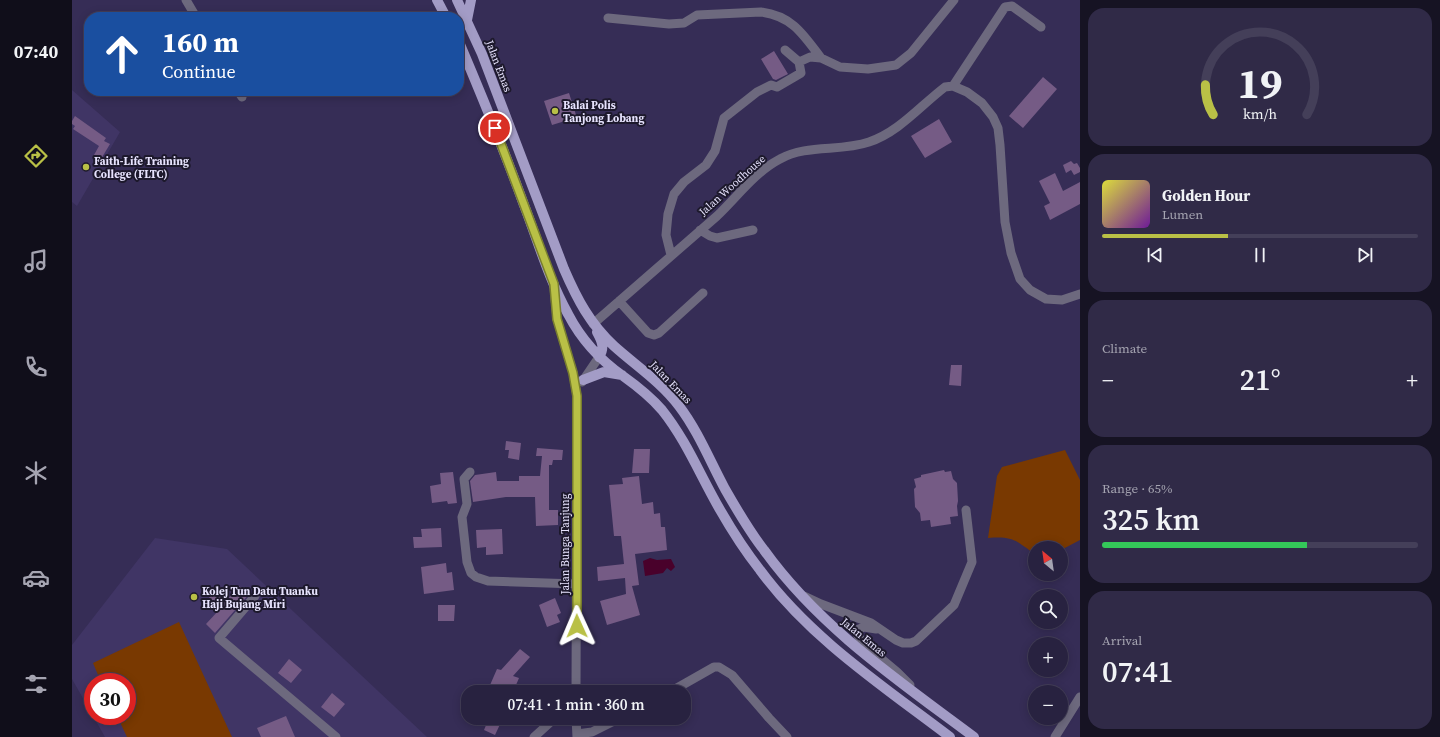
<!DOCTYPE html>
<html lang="en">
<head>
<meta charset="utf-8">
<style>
	body { margin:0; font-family:"Source Serif 4",serif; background:#302a47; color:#f1f3f6; height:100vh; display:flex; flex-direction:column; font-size:15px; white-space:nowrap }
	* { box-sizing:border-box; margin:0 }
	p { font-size:13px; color:#a5a4b1 }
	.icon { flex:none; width:22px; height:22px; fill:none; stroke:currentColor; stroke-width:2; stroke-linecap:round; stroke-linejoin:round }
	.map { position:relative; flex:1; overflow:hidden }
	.drawer { display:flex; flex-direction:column; gap:8px; padding:8px; background:#161323; width:360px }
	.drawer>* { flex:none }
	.banner { position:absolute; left:12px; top:12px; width:380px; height:84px; border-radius:16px; box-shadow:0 2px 10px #0003,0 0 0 1px #443f59; background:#1a4fa0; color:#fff; overflow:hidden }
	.needle { width:26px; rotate:331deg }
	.buttons { position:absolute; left:956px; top:541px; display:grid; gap:8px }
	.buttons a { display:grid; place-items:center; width:40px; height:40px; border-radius:50%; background:#282240; box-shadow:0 2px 10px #0003,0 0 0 1px #443f59; font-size:20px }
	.speed { position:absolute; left:12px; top:673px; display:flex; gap:8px; font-size:20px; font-weight:700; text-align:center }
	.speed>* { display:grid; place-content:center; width:52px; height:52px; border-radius:50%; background:#282240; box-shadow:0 2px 10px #0003,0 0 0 1px #443f59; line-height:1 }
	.speed .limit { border:6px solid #d22; background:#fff; color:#111 }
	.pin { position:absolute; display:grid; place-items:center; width:34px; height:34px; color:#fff; margin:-17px; border:2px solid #fff; border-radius:50%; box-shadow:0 1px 4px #0007 }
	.me { position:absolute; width:44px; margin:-22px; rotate:359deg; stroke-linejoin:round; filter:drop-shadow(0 0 3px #0008) }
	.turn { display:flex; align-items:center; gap:14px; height:84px; padding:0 12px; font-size:18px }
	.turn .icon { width:52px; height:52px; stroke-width:2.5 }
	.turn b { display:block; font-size:28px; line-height:34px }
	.big { font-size:30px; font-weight:600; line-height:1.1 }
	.drawer .card { flex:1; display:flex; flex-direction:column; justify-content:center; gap:6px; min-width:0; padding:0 14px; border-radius:16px; background:#302a47 }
	.drawer .dial { align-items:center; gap:0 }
	.dial svg { height:104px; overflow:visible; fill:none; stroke:#443f59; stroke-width:7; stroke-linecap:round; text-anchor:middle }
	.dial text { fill:#f1f3f6; stroke:none }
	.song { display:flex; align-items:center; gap:12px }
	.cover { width:48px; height:48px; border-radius:6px; background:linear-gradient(135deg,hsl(60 70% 55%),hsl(280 70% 35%)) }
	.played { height:4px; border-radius:2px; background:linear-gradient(90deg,#b9c046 40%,#443f59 40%) }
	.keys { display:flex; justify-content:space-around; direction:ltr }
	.heat { display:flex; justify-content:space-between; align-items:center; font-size:22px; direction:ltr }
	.charge { height:6px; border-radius:3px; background:linear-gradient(90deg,#34c759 65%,#443f59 0) }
	.trip { position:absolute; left:389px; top:685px; width:230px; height:40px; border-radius:16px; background:#282240; box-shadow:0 2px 10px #0003,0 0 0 1px #443f59; font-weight:600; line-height:40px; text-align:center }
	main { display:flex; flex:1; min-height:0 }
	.tab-bar { display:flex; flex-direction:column; width:72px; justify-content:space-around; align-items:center; background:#100e1a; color:#a5a4b1 }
	.tab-bar .icon { width:28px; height:28px }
	.tab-bar .active { color:#b9c046 }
	.tab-bar b { font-size:18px; color:#f1f3f6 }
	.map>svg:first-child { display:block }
	.built { fill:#403565; fill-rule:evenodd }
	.green { fill:#793901 }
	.water { fill:#49012b }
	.building { fill:#755b85 }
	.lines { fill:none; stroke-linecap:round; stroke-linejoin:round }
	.minor { stroke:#6d697e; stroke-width:9 }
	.major { stroke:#a39cc6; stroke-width:10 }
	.route-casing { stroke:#787d2e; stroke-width:10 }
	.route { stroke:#b9c046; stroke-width:7 }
	.poi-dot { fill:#b9c046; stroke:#1d192c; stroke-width:1.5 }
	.labels { text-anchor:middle; stroke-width:4; stroke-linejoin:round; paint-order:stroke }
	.street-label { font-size:11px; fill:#e7e3fe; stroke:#1d192c }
	.poi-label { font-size:11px; font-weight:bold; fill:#e7e3fe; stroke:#1d192c; text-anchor:start }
</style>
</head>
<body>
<main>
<nav class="tab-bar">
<b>07:40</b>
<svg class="icon active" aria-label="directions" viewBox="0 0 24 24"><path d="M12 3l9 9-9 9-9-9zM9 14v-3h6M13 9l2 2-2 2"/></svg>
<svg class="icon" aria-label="music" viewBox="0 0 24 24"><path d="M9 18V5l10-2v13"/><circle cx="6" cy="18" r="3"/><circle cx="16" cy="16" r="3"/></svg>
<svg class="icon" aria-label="phone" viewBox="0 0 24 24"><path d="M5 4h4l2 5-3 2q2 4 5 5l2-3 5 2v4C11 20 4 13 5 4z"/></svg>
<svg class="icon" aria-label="climate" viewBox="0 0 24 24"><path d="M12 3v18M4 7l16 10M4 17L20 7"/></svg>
<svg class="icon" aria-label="car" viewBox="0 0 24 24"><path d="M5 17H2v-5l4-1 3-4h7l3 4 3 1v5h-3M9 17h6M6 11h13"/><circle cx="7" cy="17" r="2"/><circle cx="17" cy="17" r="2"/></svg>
<svg class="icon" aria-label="filters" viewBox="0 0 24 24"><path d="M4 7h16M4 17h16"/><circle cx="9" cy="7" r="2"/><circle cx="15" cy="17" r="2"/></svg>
</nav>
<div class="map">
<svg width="1008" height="737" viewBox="0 0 1008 737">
	<rect width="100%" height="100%" fill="#362d56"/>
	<!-- built -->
	<path class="built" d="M 0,90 L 48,132 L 5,206 L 0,202 Z
		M 83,538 L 155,549 L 355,737 L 33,737 L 0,679 L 0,645 ZM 21,682 L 55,682 L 55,716 L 21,716 Z"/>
	<!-- green -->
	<path class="green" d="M 993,450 L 1008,480 L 1008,540 L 989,550 L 989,548 L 963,548 L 963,554 C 943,540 941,536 916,538 L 925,476 L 930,467 Z
		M 107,622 L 160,737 L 55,737 L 45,716 L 55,716 L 55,682 L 29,682 L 21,663 Z"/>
	<!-- water -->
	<path class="water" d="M 578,558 L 585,560 L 599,559 L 603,567 L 599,571 L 595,568 L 591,573 L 573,576 L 571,561 Z"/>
	<!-- building -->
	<path class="building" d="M 702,51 L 716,74 L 704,80 L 701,79 L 689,59 Z
		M 971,77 L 985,89 L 951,128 L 937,116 Z
		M 497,93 L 504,115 L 492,118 L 493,121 L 480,125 L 472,101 Z
		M 3,116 L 34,138 L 32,141 L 38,144 L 29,159 L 22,155 L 27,146 L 1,129 L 3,126 L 0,124 L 0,121 Z
		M 867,119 L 880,142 L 853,158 L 839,136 Z
		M 999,161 L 1002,164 L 1005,163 L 1008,168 L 1008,172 L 1002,175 L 999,170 L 994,173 L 991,165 Z
		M 983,173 L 991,191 L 1008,182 L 1008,204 L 978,220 L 972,206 L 978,203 L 967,181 Z
		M 879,365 L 890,365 L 889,386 L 877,385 Z
		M 434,441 L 449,443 L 447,460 L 436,458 L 437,450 L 433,450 Z
		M 465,448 L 491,450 L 490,460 L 481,460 L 480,465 L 477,465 L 477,510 L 486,510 L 486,525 L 464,526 L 463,497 L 434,497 L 401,502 L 398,481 L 403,475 L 424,472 L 425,481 L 447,481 L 447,476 L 468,476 L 470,456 L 464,456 Z
		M 562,449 L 578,449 L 577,473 L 560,473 Z
		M 872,470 L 873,472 L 879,471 L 881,479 L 885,483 L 886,501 L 885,506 L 886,516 L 878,517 L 879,524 L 859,527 L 858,520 L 849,521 L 848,513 L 843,507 L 842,489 L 844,487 L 842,479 L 849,477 L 849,475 Z
		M 381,472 L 385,503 L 376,504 L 375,501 L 360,503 L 358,486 L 369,484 L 368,473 Z
		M 567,476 L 570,504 L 581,502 L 582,514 L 588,513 L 589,527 L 593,527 L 595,550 L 563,554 L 567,585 L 560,586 L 568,615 L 535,625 L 528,601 L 554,594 L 553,578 L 526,581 L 525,567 L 552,564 L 549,536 L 542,536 L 537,485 L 551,484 L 550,478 Z
		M 369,528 L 370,547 L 342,548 L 341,537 L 350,537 L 349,529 Z
		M 430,529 L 431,554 L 414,555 L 414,547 L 405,548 L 404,530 Z
		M 374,563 L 375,573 L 380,572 L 382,590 L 352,594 L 349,567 Z
		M 167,586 L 177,594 L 143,633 L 134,624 L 147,610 L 135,600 L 143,591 L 154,601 Z
		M 483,598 L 489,613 L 485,615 L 488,622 L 475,627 L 467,605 Z
		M 366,605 L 383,605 L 382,621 L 366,621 Z
		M 448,649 L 458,657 L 441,676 L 447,678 L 441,692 L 415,692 L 425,669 L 429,670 Z
		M 217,659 L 230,670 L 219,683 L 206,673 Z
		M 260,693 L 273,704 L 262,717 L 249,707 Z
		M 214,716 L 223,737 L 189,737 L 185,728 Z
		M 417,718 L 431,718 L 423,735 L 412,730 Z"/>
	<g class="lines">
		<!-- minor -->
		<path class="minor" d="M 114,0 L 124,17
			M 536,18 L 597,24 L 612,23 L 625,15 L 689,12 C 720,16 731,34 749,58
			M 727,62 L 738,57 L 749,58 L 768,67 L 796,69 L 824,65 L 839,53 L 882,0
			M 881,86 L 933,7 L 940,6 L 969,27
			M 166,91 L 170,97
			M 628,230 L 638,236 L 645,238 L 681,230
			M 599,255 L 594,235 L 596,214 L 602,194 L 612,182 L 634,165 L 643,151 L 652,118 L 685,92 L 699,85 L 705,87 L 729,73 L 727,62 L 713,50
			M 482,288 L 485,319 L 501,373 L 505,396 L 504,692
			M 547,301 L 576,333 L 582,335 L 587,333 L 631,293
			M 521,324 C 562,288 604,252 645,216 C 665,197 683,172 708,159 C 735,144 768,152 797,142 C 827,132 848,106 873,87 L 881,86 L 895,92 L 910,103 L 921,117 L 926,128 L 928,145 L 933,222 L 939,253 L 948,279 L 958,290 L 974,299 L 990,300 L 1008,294
			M 510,382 L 527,357
			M 398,472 L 392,479 L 395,504 L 390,517 L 395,562 L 399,573 L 404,577 L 416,581 L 505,584
			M 183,596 L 147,638 L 264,737
			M 732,596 L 749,604 L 799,623 L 824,640 L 831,643 L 839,643 L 844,641 L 882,605 L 900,562 L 894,510
			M 804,629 L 792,627 L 785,630 L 786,636 L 794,646 L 825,672 L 838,685
			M 598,692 L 642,667 L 647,667 L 660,675 L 697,718 L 715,737
			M 504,718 L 505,737
			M 505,734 L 520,732 L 548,718
			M 462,737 L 483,718
			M 983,737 L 1008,697"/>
		<!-- major -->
		<path class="major" d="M 365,0 L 374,17
			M 385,0 L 410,54 L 492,269 C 505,299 518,324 542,346 C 563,365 589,382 607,406 C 626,431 638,461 653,489 C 665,510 677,531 692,550 C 747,627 827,681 902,737
			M 395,20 L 399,0
			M 387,42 C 410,96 432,150 452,205 C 466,241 477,280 496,314 C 509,339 528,360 551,376 C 565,386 578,396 590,410 C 614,440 628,475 647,508 C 659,529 673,551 688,570 C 738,638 811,686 878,737
			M 525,332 C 530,341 533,348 527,357
			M 511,380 L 532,372 L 550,375"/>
	</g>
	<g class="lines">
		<defs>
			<path id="route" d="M 423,128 L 482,284 L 485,319 L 501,373 L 505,396 L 505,626"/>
		</defs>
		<!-- route casing -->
		<use href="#route" class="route-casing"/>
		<!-- route -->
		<use href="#route" class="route"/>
	</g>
	<!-- markers -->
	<g class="poi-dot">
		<circle cx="483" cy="111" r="4"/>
		<circle cx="14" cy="167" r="4"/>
		<circle cx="122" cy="597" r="4"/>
	</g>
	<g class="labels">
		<!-- street labels -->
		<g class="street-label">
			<text transform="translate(427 66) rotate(69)" y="4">Jalan Emas</text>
			<text transform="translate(660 185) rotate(-42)" y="4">Jalan Woodhouse</text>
			<text transform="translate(599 382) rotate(46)" y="4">Jalan Emas</text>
			<text transform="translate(493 544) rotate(-90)" y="4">Jalan Bunga Tanjung</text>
			<text transform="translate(792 637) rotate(39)" y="4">Jalan Emas</text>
		</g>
		<!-- poi labels -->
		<g class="poi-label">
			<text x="491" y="109">Balai Polis<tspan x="491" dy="13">Tanjong Lobang</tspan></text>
			<text x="22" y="165">Faith-Life Training<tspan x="22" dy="13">College (FLTC)</tspan></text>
			<text x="130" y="595">Kolej Tun Datu Tuanku<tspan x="130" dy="13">Haji Bujang Miri</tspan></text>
		</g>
	</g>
</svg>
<div class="buttons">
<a><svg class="needle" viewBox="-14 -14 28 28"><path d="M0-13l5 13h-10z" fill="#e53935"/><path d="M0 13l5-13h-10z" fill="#a5a4b1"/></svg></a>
<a><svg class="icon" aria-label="search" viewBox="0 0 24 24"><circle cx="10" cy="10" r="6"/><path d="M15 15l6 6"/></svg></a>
<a>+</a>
<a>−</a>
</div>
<div class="speed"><div class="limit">30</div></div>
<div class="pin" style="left:423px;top:128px;background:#d93025"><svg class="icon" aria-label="arrive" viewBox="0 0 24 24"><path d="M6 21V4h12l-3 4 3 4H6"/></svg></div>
<svg class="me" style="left:505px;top:626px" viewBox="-20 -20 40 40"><path d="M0-17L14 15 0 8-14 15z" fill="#b9c046" stroke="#fff" stroke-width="4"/></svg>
<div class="trip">07:41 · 1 min · 360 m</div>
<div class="banner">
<div class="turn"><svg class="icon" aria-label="ahead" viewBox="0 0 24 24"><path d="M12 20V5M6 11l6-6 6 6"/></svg><div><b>160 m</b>Continue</div></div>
</div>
</div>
<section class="drawer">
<div class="card dial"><svg viewBox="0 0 100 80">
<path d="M14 69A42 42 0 1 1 86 69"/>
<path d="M14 69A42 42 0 0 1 8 46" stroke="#b9c046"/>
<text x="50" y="56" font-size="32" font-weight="700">19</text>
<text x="50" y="72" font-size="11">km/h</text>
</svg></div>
<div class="card">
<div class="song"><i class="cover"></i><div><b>Golden Hour</b><p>Lumen</p></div></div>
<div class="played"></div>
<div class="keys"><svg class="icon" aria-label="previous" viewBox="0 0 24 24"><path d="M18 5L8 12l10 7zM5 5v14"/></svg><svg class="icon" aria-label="pause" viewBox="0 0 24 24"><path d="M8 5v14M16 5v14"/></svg><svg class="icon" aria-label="next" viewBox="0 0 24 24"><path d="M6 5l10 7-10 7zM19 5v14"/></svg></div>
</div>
<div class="card"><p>Climate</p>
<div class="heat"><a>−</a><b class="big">21°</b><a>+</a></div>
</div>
<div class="card"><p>Range · 65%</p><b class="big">325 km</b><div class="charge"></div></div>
<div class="card"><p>Arrival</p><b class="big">07:41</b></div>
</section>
</main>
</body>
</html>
